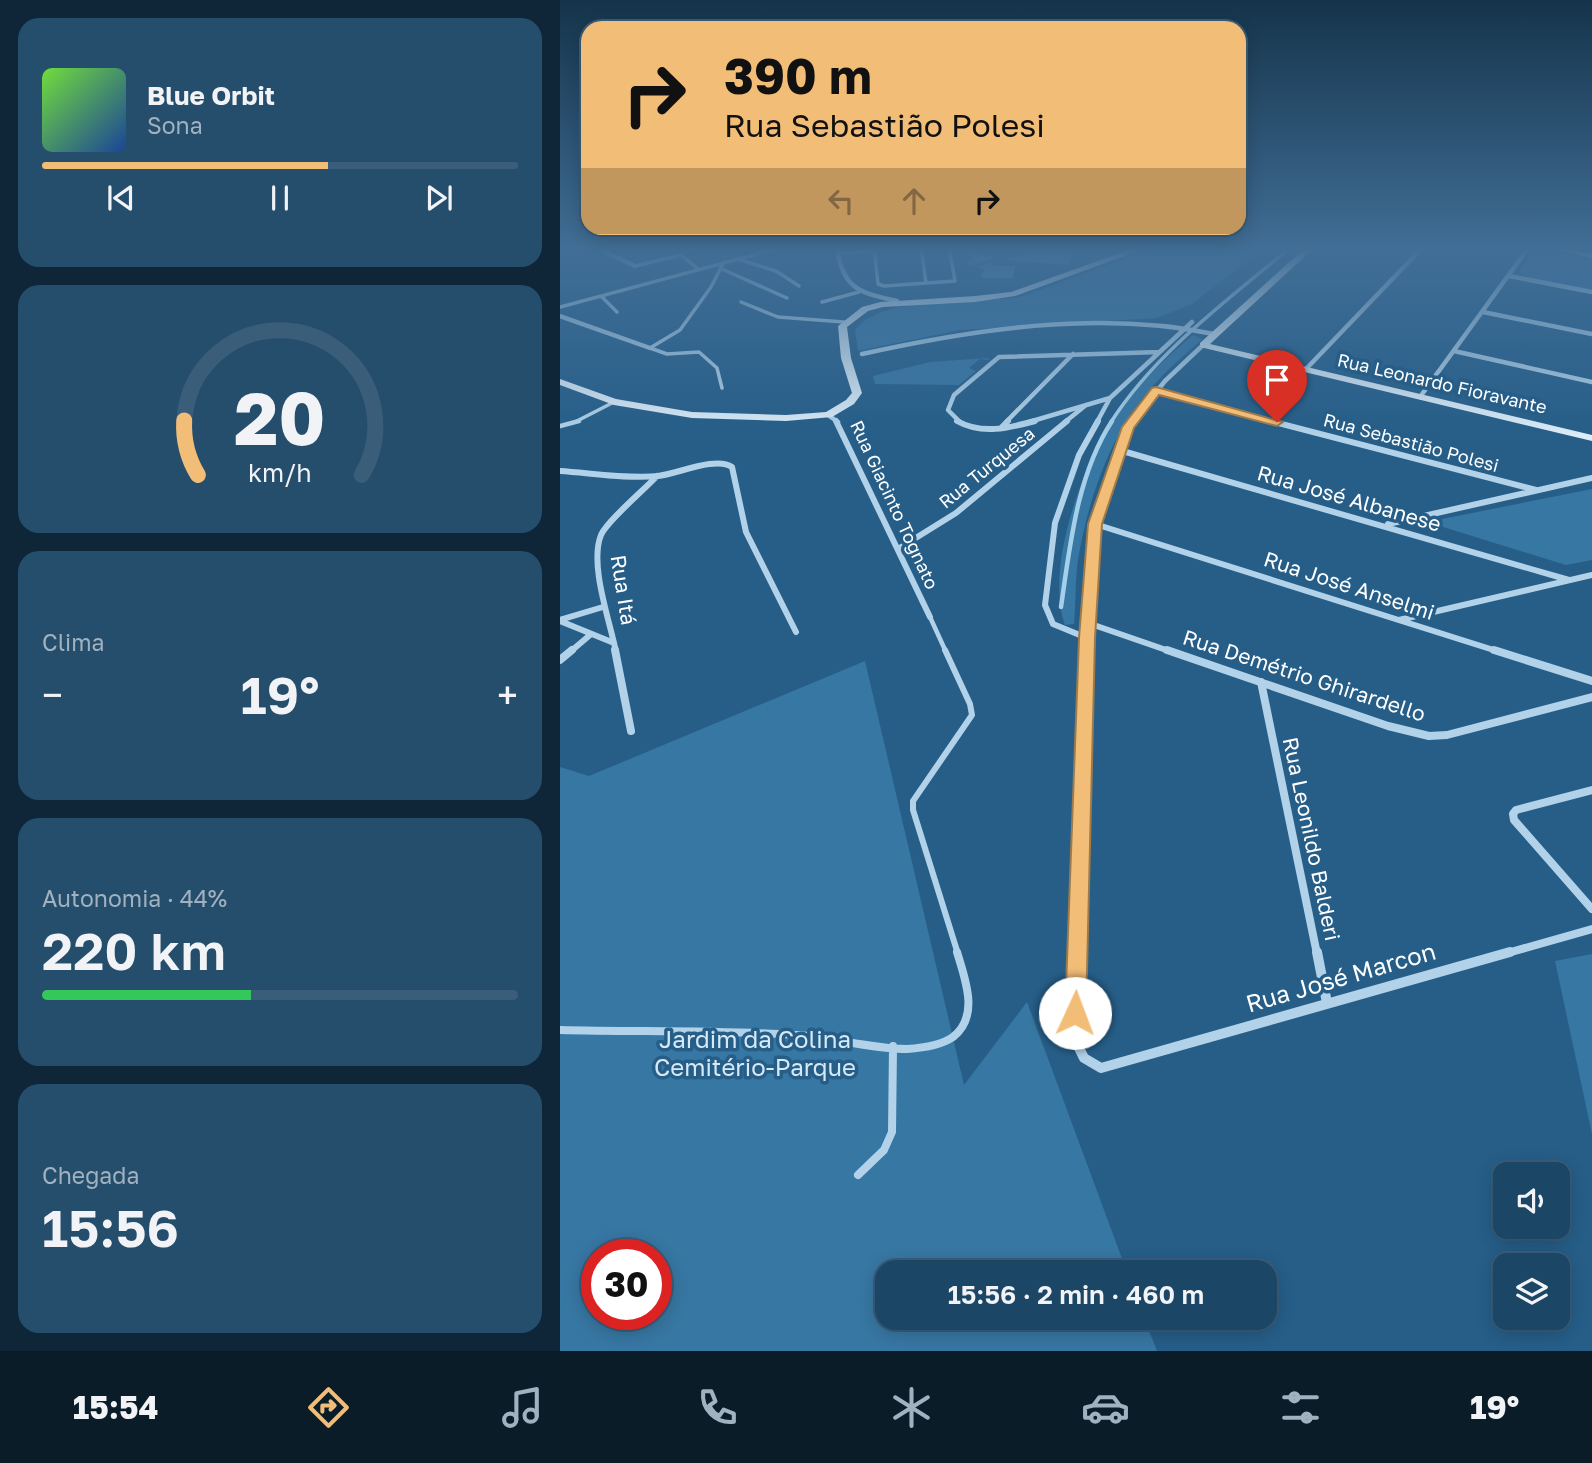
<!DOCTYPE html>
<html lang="pt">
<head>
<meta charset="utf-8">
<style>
	body { margin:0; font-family:"Golos Text",sans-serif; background:#254d6c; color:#f1f3f6; height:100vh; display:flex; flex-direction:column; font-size:26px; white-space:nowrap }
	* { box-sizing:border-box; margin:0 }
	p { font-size:23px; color:#a0b1bf }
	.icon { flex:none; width:38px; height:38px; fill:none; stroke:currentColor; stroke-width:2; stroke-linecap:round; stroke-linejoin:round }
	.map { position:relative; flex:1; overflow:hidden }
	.panel { display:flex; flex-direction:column; gap:18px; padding:18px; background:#0f2638; width:560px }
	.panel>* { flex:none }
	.top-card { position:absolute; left:21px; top:21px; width:665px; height:214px; border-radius:21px; box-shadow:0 4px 18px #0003,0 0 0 2px #3a5e7a; background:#f2bd76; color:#111; overflow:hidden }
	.fabs { position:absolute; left:933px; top:1162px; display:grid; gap:14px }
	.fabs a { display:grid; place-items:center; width:77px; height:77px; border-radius:14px; background:#1c4666; box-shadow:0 4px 18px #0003,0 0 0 2px #3a5e7a; font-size:35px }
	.speed { position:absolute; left:21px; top:1239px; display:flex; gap:14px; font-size:35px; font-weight:700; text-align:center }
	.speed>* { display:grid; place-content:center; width:91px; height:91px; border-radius:50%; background:#1c4666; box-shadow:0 4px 18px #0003,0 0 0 2px #3a5e7a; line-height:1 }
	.speed .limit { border:10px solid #d22; background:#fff; color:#111 }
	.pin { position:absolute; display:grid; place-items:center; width:60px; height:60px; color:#fff; margin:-72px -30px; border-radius:50% 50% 50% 0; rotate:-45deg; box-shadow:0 0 7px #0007 }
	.pin .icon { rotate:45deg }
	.me { position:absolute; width:77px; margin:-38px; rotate:2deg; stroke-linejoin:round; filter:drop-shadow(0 0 5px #0008) }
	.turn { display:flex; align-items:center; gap:24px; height:147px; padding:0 28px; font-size:32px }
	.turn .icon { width:91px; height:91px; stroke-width:2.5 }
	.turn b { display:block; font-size:49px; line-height:60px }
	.lanes { display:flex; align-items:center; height:66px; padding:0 28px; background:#0003; justify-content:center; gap:35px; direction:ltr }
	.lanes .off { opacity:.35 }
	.big { font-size:52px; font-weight:600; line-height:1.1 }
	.panel .widget { flex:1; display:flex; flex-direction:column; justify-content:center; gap:10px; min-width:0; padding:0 24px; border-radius:21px; background:#254d6c }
	.panel .dial { align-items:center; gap:0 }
	.dial svg { height:182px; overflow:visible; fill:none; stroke:#3a5e7a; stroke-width:7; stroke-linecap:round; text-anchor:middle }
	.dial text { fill:#f1f3f6; stroke:none }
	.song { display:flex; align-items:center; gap:21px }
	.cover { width:84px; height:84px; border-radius:10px; background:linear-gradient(135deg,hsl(100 70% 55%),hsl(220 70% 35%)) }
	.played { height:7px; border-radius:4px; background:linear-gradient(90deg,#f2bd76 60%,#3a5e7a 60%) }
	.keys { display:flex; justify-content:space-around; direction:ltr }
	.heat { display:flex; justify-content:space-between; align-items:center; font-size:38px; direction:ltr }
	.charge { height:10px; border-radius:5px; background:linear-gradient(90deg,#34c759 44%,#3a5e7a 0) }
	.trip { position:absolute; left:315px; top:1260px; width:402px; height:70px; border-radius:21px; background:#1c4666; box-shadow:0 4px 18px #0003,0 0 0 2px #3a5e7a; font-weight:600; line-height:70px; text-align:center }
	.dock { display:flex; height:112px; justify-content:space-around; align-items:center; background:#0b1c29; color:#a0b1bf }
	.dock .icon { width:49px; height:49px }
	.dock .selected { color:#f2bd76 }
	.dock b { font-size:32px; color:#f1f3f6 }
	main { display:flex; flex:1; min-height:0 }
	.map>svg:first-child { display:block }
	.green { fill:#3777a3; fill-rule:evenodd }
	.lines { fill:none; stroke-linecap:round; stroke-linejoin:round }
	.stream-far1 { stroke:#a6cfe9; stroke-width:3.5 }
	.stream { stroke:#a6cfe9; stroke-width:4.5 }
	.building { fill:#528ab1 }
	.lane-far3 { stroke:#b2d2e9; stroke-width:3.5 }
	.lane-far2 { stroke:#b2d2e9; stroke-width:4.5 }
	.lane-far1 { stroke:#b2d2e9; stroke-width:6 }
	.lane { stroke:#b2d2e9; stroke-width:8 }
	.street-far3 { stroke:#b2d2e9; stroke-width:4.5 }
	.street-far2 { stroke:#b2d2e9; stroke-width:6 }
	.street-far1 { stroke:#b2d2e9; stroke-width:8 }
	.street { stroke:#b2d2e9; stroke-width:10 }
	.secondary { fill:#dcecf8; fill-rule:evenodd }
	.route { fill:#f2bd76; stroke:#9d7b4d; stroke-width:2 }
	.labels { text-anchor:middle; stroke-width:7; stroke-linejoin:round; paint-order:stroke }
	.far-street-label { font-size:18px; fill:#fff; stroke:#265e88 }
	.street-label { font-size:21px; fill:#fff; stroke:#265e88 }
	.near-street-label { font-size:24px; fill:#fff; stroke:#265e88 }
	.near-park-label { font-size:24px; fill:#d5e9f7; stroke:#265e88 }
</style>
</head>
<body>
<main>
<section class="panel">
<div class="widget">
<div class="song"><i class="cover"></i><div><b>Blue Orbit</b><p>Sona</p></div></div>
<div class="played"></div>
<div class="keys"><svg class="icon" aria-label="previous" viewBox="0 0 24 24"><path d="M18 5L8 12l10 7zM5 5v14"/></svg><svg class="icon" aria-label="pause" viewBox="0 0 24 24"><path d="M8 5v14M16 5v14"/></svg><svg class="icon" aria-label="next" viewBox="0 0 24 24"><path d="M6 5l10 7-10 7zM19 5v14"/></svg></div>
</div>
<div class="widget dial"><svg viewBox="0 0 100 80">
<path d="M14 69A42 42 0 1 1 86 69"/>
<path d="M14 69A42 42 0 0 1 8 45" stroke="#f2bd76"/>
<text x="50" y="56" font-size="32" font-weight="700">20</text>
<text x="50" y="72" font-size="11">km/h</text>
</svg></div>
<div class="widget"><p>Clima</p>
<div class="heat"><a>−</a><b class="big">19°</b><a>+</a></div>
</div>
<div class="widget"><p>Autonomia · 44%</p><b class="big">220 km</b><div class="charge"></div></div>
<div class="widget"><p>Chegada</p><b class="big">15:56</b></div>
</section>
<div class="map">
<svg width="1032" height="1351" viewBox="0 0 1032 1351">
	<rect width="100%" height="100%" fill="#265e88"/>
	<!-- green -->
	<path class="green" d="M 598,247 L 705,247 L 632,304 L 597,318 L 400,330 L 298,351 L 295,330 C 323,293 418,305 463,296 Z
		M 977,250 L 1032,257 L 1032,290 L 974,279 L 962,274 L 960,270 L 973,253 Z
		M 633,335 L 642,339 C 621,358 599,377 581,400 C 547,444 527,505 518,560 C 515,581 516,603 514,624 L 505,625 C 484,567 524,460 559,412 C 580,382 606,358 633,335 Z
		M 427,358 L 430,360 L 420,359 L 409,368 L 416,371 L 399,385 L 315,384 L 313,376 L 370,362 Z
		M 1032,489 L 1032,560 L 1006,565 L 867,522 Z
		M 305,661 L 404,1085 L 467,1002 L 567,1272 L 327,1272 L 327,1318 L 584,1318 L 597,1351 L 0,1351 L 0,767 L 29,776 ZM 37,1255 L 96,1255 L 96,1314 L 37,1314 Z
		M 1032,954 L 1032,1134 L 995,961 Z"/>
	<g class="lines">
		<!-- stream-far1 -->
		<path class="stream-far1" d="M 551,422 C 596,352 668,300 731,247"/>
		<!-- stream -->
		<path class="stream" d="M 501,607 C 510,545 517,475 552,421"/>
	</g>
	<!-- building -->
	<path class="building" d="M 455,247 L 482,247 L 516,250 L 508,265 L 448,260 L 451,256 L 460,257 L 464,250 L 455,249 Z
		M 414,249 L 435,258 L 410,266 L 407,261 L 415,258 L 402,252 Z
		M 430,263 L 434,266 L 455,266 L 453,278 L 421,278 L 424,269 L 417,267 Z"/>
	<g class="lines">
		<!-- lane-far3 -->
		<path class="lane-far3" d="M 314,247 L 318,284 L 324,286 L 395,281 L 389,247
			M 361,247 L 366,283
			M 123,252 L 142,247
			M 178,259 L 216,271 L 239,286
			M 75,266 L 121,255 L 137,268
			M 164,270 L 227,298
			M 41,296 L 57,312
			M 181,302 L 218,317 L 284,322
			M 262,302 L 299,292
			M 0,307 L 223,247
			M 90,348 L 120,330 L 151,287 L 164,262
			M 90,348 L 107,354 L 139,352 L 157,368 L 162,388
			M 15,422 L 54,402"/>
		<!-- lane-far2 -->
		<path class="lane-far2" d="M 0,426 L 19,421
			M 370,617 L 386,652"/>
		<!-- lane-far1 -->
		<path class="lane-far1" d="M 385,650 L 410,704 L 412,715 L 353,801 L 353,810 L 398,954"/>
		<!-- lane -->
		<path class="lane" d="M 0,1030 C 78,1032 157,1030 236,1035 C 273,1037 309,1049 347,1049 C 362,1048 380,1046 393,1037 C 420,1016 405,979 397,952
			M 298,1175 L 324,1150 L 332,1132 L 333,1046"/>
		<!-- street-far3 -->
		<path class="street-far3" d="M 35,247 L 75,266
			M 277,247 C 282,288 299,293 337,301
			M 277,253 L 314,251
			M 949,276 L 1032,292
			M 923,312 L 1032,334
			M 0,316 L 90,348
			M 894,351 L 1032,382
			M 302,354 C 414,329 540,310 654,334
			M 746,369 L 863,247
			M 596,391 L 716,422
			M 860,397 L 969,247
			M 268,415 L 278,422
			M 400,422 L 388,410 L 394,395 L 439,357 L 600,352
			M 446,422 L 513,354
			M 469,422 L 550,398
			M 505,422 L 526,405
			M 537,422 L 550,398 L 632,322
			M 572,422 L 605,381 L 643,345"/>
		<!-- street-far2 -->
		<path class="street-far2" d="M 276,421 L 370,617
			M 397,421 C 422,435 449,428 475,421
			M 710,421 L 976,490
			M 441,428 L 448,421
			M 559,450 L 1009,580
			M 0,471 C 31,473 67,479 98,476 C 117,474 156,456 172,467 L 186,532 L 236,632
			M 535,524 L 940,652
			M 828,524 L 1032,478
			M 338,549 L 396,513 L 507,421
			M 0,620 L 43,607
			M 839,620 L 1032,575
			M 0,621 L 54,643
			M 528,623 L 612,652
			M 527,638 L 493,624 L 485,605 L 495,523 L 519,455 L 538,421
			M 10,652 L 30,635
			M 56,652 C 50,621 29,565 41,535 C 47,521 85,489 97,476
			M 527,652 L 535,524 L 568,427 L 573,421"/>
		<!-- street-far1 -->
		<path class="street-far1" d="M 55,650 L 71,731
			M 607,650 L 828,726 L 869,736 L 887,735 L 1032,697
			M 934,650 L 1032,681
			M 0,660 L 12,650
			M 701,682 L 757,954
			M 1032,790 L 956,810 L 953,814 L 954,820 L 1032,909
			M 518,954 L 527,650
			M 944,954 L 1032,929"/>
		<!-- street -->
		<path class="street" d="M 518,952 L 515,1040 L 524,1058 L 541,1068 L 950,952
			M 757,952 L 767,1003"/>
		<!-- secondary -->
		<path class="secondary" d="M 577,247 L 589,247 L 455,296 L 415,302 L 323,307 L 308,311 L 287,327 L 291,358 L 302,393 L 294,404 L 272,417 L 226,421 L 132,418 L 54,405 L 0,385 L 0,379 L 56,399 L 132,412 L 226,415 L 266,412 L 286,400 L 292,393 L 281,358 L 278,326 L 302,307 L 320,302 L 415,296 L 451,292 Z
			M 746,247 L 755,247 L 650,344 L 1032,435 L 1032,441 L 640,347 L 640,343 Z
			M 980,247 L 998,247 L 1032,254 L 1032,258 Z"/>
	</g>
	<!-- sky -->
	<linearGradient id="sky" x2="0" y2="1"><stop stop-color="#15344b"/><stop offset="0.57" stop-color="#416e96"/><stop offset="1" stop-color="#416e96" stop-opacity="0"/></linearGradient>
	<rect width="1032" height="436" fill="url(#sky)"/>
	<!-- route -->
	<path class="route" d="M 596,387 L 723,422 L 717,426 L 599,395 L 574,428 L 542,524 L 535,638 L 526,1013 L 523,1019 L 515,1022 L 508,1019 L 505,1013 L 519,638 L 528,524 L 562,427 L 592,388 Z"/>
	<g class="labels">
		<!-- far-street labels -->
		<g class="far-street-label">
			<text transform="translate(882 384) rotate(13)" y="6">Rua Leonardo Fioravante</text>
			<text transform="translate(851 443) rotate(15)" y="6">Rua Sebastião Polesi</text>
			<text transform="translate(427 468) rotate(-39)" y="6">Rua Turquesa</text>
			<text transform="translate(334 505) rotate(65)" y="6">Rua Giacinto Tognato</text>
		</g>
		<!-- street labels -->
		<g class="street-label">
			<text transform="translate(789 499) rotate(16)" y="7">Rua José Albanese</text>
			<text transform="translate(789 586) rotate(18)" y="7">Rua José Anselmi</text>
			<text transform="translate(63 590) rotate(81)" y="7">Rua Itá</text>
			<text transform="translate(744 676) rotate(18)" y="7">Rua Demétrio Ghirardello</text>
			<text transform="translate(751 839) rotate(78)" y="7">Rua Leonildo Balderi</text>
		</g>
		<!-- near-street labels -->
		<g class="near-street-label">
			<text transform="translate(781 978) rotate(-16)" y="8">Rua José Marcon</text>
		</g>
		<!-- near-park labels -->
		<g class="near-park-label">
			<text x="195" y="1048">Jardim da Colina<tspan x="195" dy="28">Cemitério-Parque</tspan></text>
		</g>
	</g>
</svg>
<div class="fabs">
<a><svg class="icon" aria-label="sound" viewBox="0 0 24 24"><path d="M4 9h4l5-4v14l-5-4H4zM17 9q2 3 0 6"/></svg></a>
<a><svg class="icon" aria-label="layers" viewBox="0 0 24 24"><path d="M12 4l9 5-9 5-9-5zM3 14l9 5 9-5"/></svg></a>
</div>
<div class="speed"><div class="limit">30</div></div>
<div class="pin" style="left:717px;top:422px;background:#d93025"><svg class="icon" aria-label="arrive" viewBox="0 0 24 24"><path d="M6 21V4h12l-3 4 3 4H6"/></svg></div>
<svg class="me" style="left:515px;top:1013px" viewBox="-20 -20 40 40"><circle r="19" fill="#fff"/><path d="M0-13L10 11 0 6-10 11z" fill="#f2bd76"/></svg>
<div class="trip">15:56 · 2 min · 460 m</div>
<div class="top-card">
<div class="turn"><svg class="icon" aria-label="right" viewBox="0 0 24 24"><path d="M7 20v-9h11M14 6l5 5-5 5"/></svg><div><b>390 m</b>Rua Sebastião Polesi</div></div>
<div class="lanes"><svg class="icon off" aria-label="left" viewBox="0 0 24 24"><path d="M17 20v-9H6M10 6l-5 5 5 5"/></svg><svg class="icon off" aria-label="ahead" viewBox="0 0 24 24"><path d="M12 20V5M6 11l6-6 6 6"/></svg><svg class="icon" aria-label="right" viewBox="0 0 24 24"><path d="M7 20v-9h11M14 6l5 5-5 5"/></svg></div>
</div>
</div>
</main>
<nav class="dock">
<b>15:54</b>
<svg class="icon selected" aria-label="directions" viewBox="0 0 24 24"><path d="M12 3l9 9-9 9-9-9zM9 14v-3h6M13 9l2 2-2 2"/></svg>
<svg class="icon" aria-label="music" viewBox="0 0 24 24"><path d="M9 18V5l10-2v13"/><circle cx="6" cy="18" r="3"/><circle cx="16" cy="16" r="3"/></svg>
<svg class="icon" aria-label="phone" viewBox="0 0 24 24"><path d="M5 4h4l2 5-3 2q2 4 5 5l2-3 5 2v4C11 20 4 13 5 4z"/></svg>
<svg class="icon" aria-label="climate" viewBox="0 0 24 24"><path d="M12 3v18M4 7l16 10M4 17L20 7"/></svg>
<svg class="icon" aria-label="car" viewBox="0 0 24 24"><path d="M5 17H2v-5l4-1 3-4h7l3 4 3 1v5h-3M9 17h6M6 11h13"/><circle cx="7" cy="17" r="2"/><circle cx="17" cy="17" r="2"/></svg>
<svg class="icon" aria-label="filters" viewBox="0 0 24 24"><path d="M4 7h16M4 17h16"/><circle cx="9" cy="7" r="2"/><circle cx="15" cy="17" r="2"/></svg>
<b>19°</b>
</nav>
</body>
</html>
